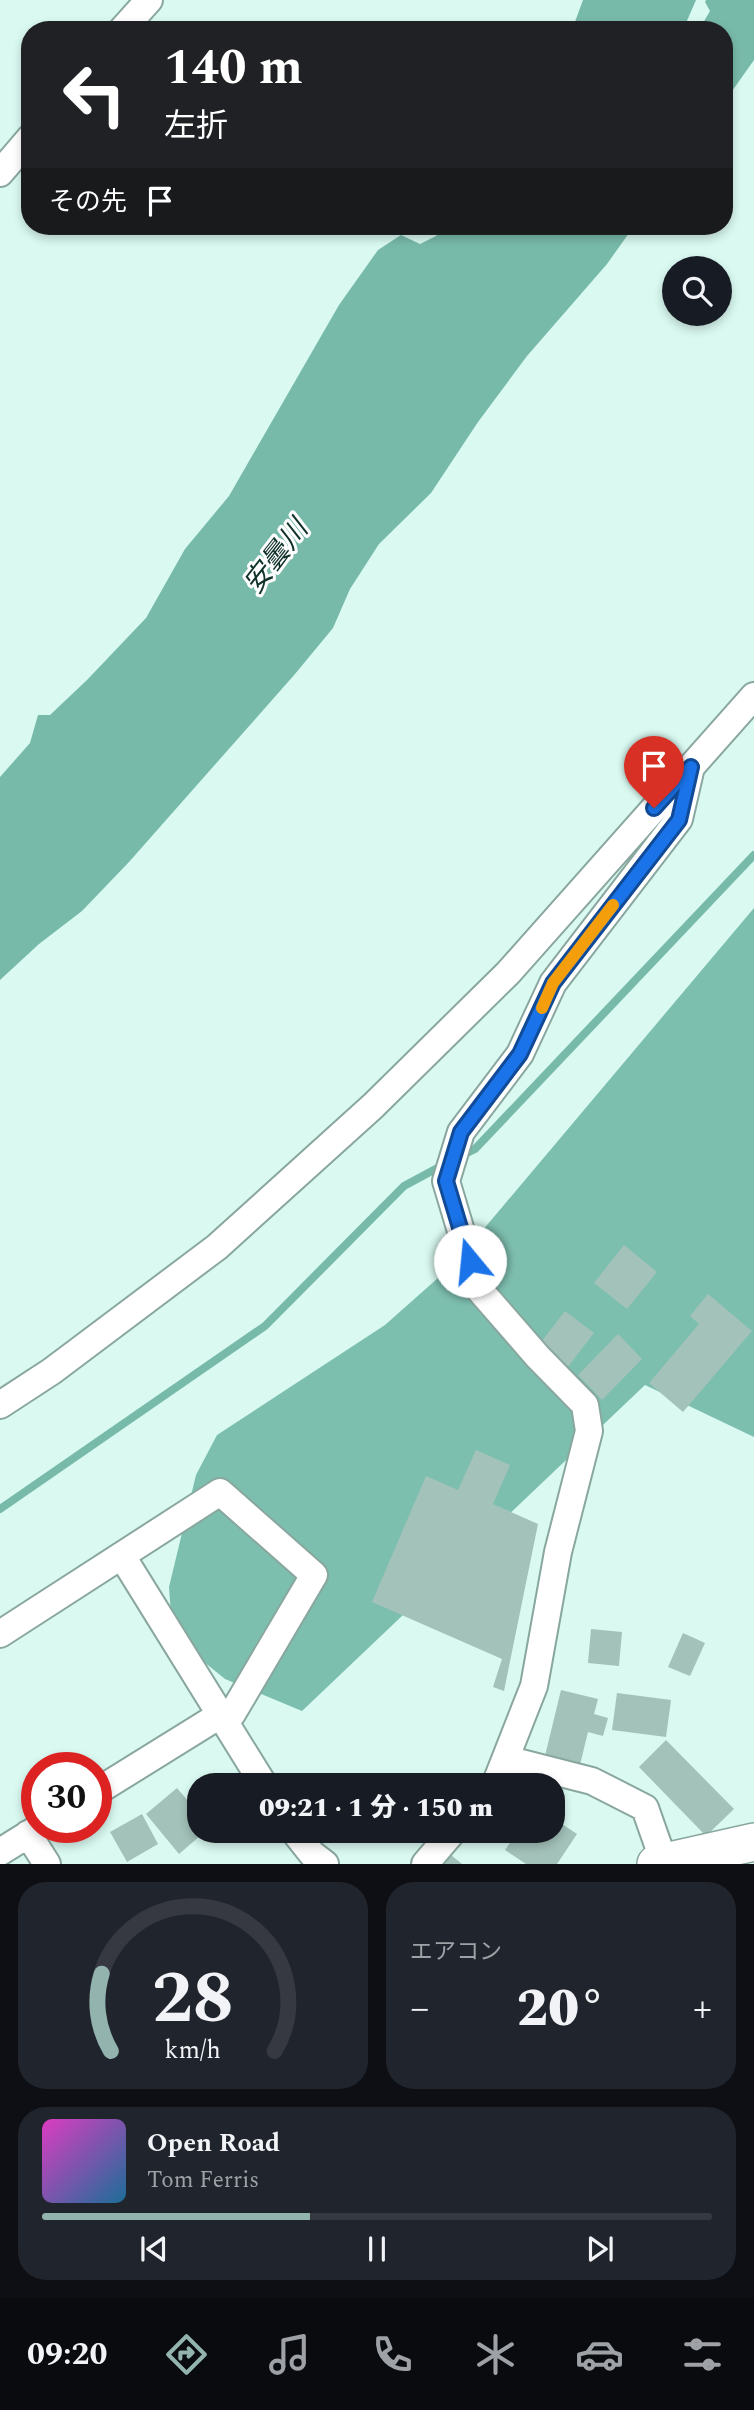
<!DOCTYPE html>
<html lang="ja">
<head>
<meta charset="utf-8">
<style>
	body { margin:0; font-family:Spectral,"Noto Sans JP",serif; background:#20242c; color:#f1f3f6; height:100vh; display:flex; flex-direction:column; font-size:26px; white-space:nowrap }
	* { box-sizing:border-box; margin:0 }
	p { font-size:23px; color:#9ea1a6 }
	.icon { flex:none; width:38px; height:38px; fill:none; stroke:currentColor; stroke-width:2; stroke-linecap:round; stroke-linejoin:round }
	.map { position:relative; height:1864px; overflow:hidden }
	.details { display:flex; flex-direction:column; gap:18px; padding:18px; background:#0d0f14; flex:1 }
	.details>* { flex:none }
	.top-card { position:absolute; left:21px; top:21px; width:712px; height:214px; border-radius:28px; box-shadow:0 4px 10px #0003; background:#202124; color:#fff; overflow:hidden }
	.tools { position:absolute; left:662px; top:256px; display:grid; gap:14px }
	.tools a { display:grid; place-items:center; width:70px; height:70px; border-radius:50%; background:#171b24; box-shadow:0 4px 10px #0003; font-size:35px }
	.speed { position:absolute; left:21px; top:1752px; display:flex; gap:14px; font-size:35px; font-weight:700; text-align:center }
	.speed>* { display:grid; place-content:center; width:91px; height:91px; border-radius:50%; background:#171b24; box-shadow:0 4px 10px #0003; line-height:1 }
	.speed .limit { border:10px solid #d22; background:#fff; color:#111 }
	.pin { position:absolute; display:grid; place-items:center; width:60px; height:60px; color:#fff; margin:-72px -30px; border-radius:50% 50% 50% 0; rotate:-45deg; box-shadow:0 0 7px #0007 }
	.pin .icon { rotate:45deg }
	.me { position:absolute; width:77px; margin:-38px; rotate:343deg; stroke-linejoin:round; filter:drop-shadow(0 0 5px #0008) }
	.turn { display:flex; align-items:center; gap:24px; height:147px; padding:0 28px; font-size:32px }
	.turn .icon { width:91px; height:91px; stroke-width:2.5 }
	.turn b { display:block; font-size:49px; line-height:60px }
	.then { display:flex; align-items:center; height:66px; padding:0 28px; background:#0003; gap:14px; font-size:26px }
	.big { font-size:52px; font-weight:800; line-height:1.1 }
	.details .tile { flex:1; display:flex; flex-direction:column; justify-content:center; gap:10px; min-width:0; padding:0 24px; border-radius:28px; background:#20242c }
	.details .dial { align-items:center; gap:0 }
	.dial svg { height:182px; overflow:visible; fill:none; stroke:#363941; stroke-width:7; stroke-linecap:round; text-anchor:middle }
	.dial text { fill:#f1f3f6; stroke:none }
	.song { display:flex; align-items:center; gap:21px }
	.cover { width:84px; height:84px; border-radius:10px; background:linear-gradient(135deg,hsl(310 70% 55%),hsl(200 70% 35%)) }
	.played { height:7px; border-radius:4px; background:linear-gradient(90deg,#92b3ae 40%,#363941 40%) }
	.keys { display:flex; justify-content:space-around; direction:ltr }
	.heat { display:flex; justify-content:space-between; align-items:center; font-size:38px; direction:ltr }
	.details .tiles { flex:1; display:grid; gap:18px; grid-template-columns:1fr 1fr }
	.tile:last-child { grid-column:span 2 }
	.trip { position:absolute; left:187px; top:1773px; width:378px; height:70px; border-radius:28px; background:#171b24; box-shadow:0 4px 10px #0003; font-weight:800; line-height:70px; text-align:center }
	.menu { display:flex; height:112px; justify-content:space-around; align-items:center; background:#090b0e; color:#9ea1a6 }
	.menu .icon { width:49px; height:49px }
	.menu .on { color:#92b3ae }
	.menu b { font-size:32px; color:#f1f3f6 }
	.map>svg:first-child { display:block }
	.forest { fill:#7dbfaf }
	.water { fill:#78baaa }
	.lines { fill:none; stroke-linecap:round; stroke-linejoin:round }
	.stream { stroke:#78baaa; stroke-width:8 }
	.building { fill:#a3c2ba }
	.minor-casing { stroke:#89a79f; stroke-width:30 }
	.secondary-casing { stroke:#89a79f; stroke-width:40 }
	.minor { stroke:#fff; stroke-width:26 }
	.secondary { stroke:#fff; stroke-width:37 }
	.route-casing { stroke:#114b97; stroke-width:18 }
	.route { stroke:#1a73e8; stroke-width:12 }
	.slow { stroke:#f59e0b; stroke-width:12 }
	.labels { text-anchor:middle; stroke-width:6; stroke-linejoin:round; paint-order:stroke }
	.water-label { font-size:28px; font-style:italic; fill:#11322b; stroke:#fefefe }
</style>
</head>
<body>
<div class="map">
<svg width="754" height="1864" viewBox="0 0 754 1864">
	<rect width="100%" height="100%" fill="#d9f9f1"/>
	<!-- forest -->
	<path class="forest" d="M 754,908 L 754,1437 L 645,1385 L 302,1711 L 225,1679 L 198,1657 L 172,1628 L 169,1587 L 196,1475 L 217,1435 L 385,1325 L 456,1262 Z"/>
	<!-- water -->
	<path class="water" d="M 583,0 L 696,0 L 683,30 L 572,30 Z
		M 706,0 L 754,0 L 754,60 L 725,101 L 724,30 L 699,30 L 710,11 L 705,2 Z
		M 445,226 L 634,226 L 607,264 L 527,356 L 478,422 L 431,493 L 379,544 L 350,589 L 333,628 L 295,674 L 129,862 L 82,911 L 39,944 L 0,980 L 0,777 L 30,743 L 38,715 L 50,715 L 87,680 L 146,618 L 185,549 L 229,496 L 339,305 L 378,250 L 401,235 L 420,244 L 436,236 Z"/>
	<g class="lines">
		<!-- stream -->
		<path class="stream" d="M 461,1156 L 475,1149 L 754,855
			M 0,1509 L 265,1326 L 404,1186 L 443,1165"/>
	</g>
	<!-- building -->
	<path class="building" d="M 624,1245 L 657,1272 L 627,1309 L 594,1283 Z
		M 708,1294 L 752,1331 L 683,1412 L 649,1383 L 699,1324 L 690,1316 Z
		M 565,1311 L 594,1333 L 567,1368 L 538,1346 Z
		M 618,1334 L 642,1359 L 602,1400 L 578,1375 Z
		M 476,1450 L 510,1465 L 493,1504 L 538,1524 L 504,1691 L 493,1687 L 502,1659 L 372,1602 L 426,1476 L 458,1490 Z
		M 591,1629 L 622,1632 L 619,1666 L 588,1663 Z
		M 683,1633 L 705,1643 L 690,1676 L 668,1667 Z
		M 561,1690 L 598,1699 L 594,1714 L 608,1718 L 603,1736 L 588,1732 L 578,1773 L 543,1764 Z
		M 617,1693 L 671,1700 L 666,1737 L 612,1730 Z
		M 666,1740 L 734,1809 L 706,1836 L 639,1767 Z
		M 177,1788 L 200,1815 L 200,1830 L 207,1830 L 179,1854 L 146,1814 Z
		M 142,1814 L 158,1844 L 127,1862 L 110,1832 Z
		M 553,1818 L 577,1834 L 557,1864 L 526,1864 L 505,1850 L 519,1830 L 553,1830 Z
		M 451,1855 L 462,1864 L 444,1864 Z"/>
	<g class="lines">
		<defs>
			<path id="minor" d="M 122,30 L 149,0
				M 0,173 L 30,138
				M 0,1405 L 52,1371 L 217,1247 L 373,1106 L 508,973 L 754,696
				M 122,1556 L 264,1785
				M 0,1634 L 220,1492 L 314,1575 L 232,1714 L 220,1715 L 96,1792
				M 506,1759 L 592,1781 L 645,1808 L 664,1862
				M 493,1785 L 497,1780 L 534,1686 L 558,1552 L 589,1431 L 585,1405 L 538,1357 L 478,1288 L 446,1181 L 461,1132 L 520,1054 L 553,983 L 679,819 L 691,767
				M 293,1830 L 312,1854 L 325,1864
				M 28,1834 L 47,1864
				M 0,1852 L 40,1827
				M 425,1864 L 454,1830"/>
			<path id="secondary" d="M 656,1864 L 754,1842"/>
		</defs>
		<!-- minor casing -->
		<use href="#minor" class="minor-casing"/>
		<!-- secondary casing -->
		<use href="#secondary" class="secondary-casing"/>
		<!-- minor -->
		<use href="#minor" class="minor"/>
		<!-- secondary -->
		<use href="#secondary" class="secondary"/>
	</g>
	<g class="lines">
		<defs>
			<path id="route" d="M 470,1261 L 446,1181 L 461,1132 L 520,1054 L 553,983 L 679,820 L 691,767 L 654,808"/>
		</defs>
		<!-- route casing -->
		<use href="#route" class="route-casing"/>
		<!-- route -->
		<use href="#route" class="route"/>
		<!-- slow -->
		<path class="slow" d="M 542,1008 L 553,983 L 613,905"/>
	</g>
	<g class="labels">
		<!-- water labels -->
		<g class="water-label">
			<text transform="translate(275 556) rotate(-52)" y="10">安曇川</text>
		</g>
	</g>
</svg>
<div class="tools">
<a><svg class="icon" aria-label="search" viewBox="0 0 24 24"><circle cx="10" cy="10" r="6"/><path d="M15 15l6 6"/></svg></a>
</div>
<div class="speed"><div class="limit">30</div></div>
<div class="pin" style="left:654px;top:808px;background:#d93025"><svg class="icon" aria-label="arrive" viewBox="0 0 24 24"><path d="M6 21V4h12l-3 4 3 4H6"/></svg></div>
<svg class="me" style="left:470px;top:1261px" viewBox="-20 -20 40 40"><circle r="19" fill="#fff"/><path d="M0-13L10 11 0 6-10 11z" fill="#1a73e8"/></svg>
<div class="trip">09:21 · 1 分 · 150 m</div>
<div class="top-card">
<div class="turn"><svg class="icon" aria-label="left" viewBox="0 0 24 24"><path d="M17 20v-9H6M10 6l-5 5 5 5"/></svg><div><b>140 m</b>左折</div></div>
<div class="then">その先<svg class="icon" aria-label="arrive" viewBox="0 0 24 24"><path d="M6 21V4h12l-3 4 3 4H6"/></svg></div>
</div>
</div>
<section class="details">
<div class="tiles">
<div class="tile dial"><svg viewBox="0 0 100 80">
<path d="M14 69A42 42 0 1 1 86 69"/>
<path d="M14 69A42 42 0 0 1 10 35" stroke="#92b3ae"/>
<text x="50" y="56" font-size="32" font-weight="700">28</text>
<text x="50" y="72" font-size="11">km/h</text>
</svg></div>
<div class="tile"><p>エアコン</p>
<div class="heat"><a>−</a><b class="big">20°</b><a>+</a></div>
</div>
<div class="tile">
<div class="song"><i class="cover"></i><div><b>Open Road</b><p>Tom Ferris</p></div></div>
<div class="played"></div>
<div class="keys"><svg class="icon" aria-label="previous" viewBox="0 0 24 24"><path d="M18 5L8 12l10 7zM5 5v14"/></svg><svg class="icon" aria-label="pause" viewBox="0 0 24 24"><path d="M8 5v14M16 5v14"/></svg><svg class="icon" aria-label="next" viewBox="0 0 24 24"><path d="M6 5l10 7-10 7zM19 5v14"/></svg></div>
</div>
</div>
</section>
<nav class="menu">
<b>09:20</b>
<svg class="icon on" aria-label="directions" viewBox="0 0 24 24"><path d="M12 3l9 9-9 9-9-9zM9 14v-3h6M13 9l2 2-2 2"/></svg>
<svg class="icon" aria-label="music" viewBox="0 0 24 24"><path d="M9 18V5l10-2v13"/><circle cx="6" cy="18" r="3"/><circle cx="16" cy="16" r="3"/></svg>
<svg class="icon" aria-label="phone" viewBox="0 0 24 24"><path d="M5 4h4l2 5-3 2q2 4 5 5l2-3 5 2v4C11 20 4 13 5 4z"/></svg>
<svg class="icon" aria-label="climate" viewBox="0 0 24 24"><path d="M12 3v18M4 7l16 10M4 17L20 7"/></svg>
<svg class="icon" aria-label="car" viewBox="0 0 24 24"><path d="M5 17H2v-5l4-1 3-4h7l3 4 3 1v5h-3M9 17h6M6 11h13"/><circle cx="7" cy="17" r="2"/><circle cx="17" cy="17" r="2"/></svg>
<svg class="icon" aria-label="filters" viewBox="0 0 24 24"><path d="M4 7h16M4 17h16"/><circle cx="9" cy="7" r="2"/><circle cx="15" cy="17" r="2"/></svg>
</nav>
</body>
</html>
